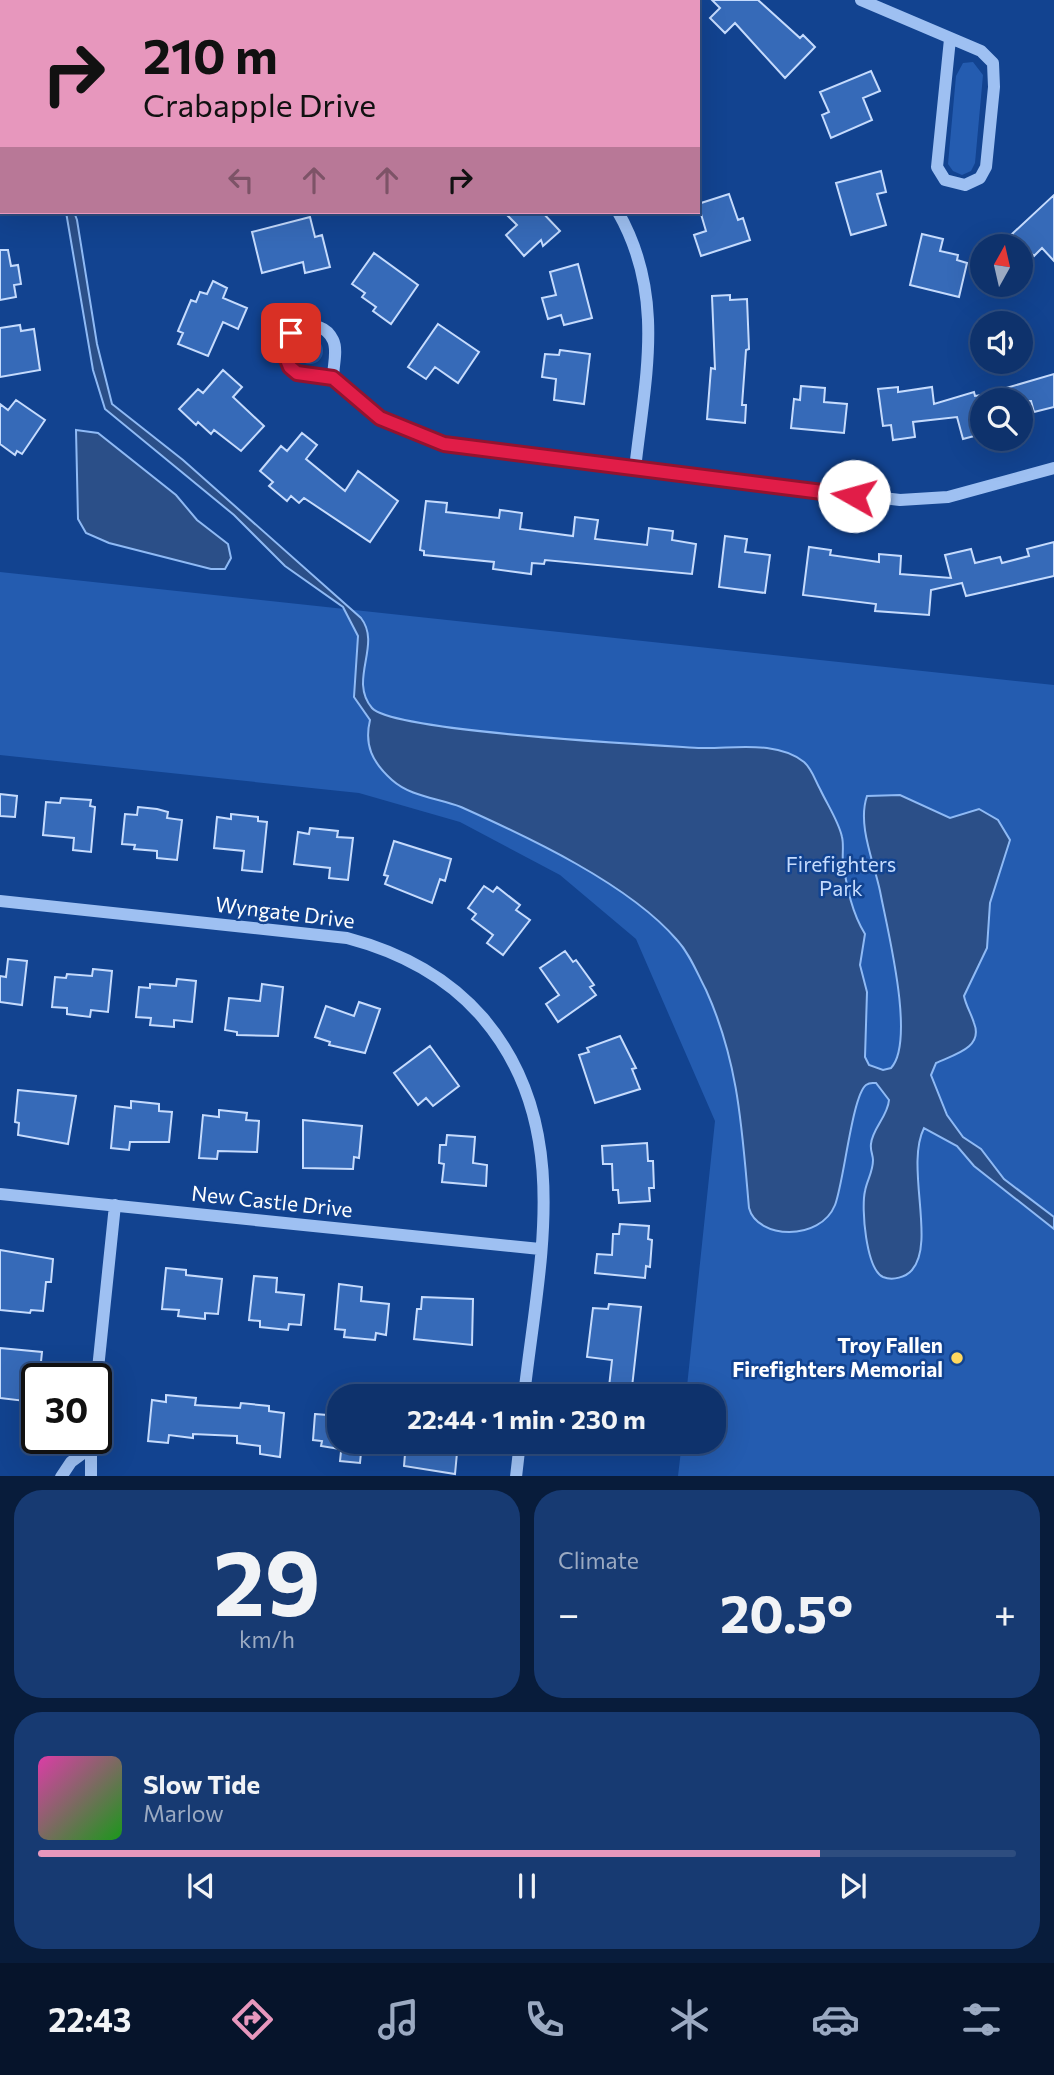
<!DOCTYPE html>
<html lang="en">
<head>
<meta charset="utf-8">
<style>
	body { margin:0; font-family:Commissioner,sans-serif; background:#173a72; color:#f1f3f6; height:100vh; display:flex; flex-direction:column; font-size:26px; white-space:nowrap }
	* { box-sizing:border-box; margin:0 }
	p { font-size:23px; color:#9baac2 }
	.icon { flex:none; width:38px; height:38px; fill:none; stroke:currentColor; stroke-width:2; stroke-linecap:round; stroke-linejoin:round }
	.map { position:relative; height:1476px; overflow:hidden }
	.side { display:flex; flex-direction:column; gap:14px; padding:14px; background:#081c3b; flex:1 }
	.side>* { flex:none }
	.guide { position:absolute; left:0px; top:0px; width:700px; height:214px; box-shadow:0 7px 28px #0002,0 0 0 2px #2e4d7f; background:#e797bd; color:#111; overflow:hidden }
	.needle { width:46px; rotate:8deg }
	.buttons { position:absolute; left:970px; top:234px; display:grid; gap:14px }
	.buttons a { display:grid; place-items:center; width:63px; height:63px; border-radius:50%; background:#0e326c; box-shadow:0 7px 28px #0002,0 0 0 2px #2e4d7f; font-size:35px }
	.speed { position:absolute; left:21px; top:1363px; display:flex; gap:14px; font-size:35px; font-weight:700; text-align:center }
	.speed>* { display:grid; place-content:center; width:91px; height:91px; border-radius:50%; background:#0e326c; box-shadow:0 7px 28px #0002,0 0 0 2px #2e4d7f; line-height:1 }
	.speed .limit { border:4px solid #111; border-radius:10px; background:#fff; color:#111 }
	.pin { position:absolute; display:grid; place-items:center; width:60px; height:60px; color:#fff; margin:-30px; border-radius:14px; box-shadow:0 4px 10px #0006 }
	.me { position:absolute; width:77px; margin:-38px; rotate:277deg; stroke-linejoin:round; filter:drop-shadow(0 0 5px #0008) }
	.turn { display:flex; align-items:center; gap:24px; height:147px; padding:0 28px; font-size:32px }
	.turn .icon { width:91px; height:91px; stroke-width:2.5 }
	.turn b { display:block; font-size:49px; line-height:60px }
	.lanes { display:flex; align-items:center; height:66px; padding:0 28px; background:#0003; justify-content:center; gap:35px; direction:ltr }
	.lanes .off { opacity:.35 }
	.big { font-size:52px; font-weight:700; line-height:1.1 }
	.side .card { flex:1; display:flex; flex-direction:column; justify-content:center; gap:10px; min-width:0; padding:0 24px; border-radius:28px; background:#173a72 }
	.side .dial { align-items:center; gap:0 }
	.dial b { font-size:91px; line-height:1 }
	.song { display:flex; align-items:center; gap:21px }
	.cover { width:84px; height:84px; border-radius:10px; background:linear-gradient(135deg,hsl(320 70% 55%),hsl(120 70% 35%)) }
	.played { height:7px; border-radius:4px; background:linear-gradient(90deg,#e797bd 80%,#2e4d7f 80%) }
	.keys { display:flex; justify-content:space-around; direction:ltr }
	.heat { display:flex; justify-content:space-between; align-items:center; font-size:38px; direction:ltr }
	.side .tiles { flex:1; display:grid; gap:14px; grid-template-columns:1fr 1fr }
	.card:last-child { grid-column:span 2 }
	.trip { position:absolute; left:327px; top:1384px; width:399px; height:70px; border-radius:28px; background:#0e326c; box-shadow:0 7px 28px #0002,0 0 0 2px #2e4d7f; font-weight:700; line-height:70px; text-align:center }
	.dock { display:flex; height:112px; justify-content:space-around; align-items:center; background:#06142b; color:#9baac2 }
	.dock .icon { width:49px; height:49px }
	.dock .current { color:#e797bd }
	.dock b { font-size:32px; color:#f1f3f6 }
	.map>svg:first-child { display:block }
	.green { fill:#245cb0 }
	.water { fill:#2b4f88; stroke:#8fbaf5; stroke-width:2 }
	.building { fill:#366ab8; stroke:#c5dbfd; stroke-width:2 }
	.lines { fill:none; stroke-linecap:round; stroke-linejoin:round }
	.minor { stroke:#9ec0f2; stroke-width:12 }
	.route-casing { stroke:#92132f; stroke-width:18 }
	.route { stroke:#e11d48; stroke-width:12 }
	.poi-dot { fill:#ffd85f; stroke:#124390; stroke-width:2.5 }
	.labels { text-anchor:middle; stroke-width:5; stroke-linejoin:round; paint-order:stroke }
	.park-label { font-size:21px; fill:#c5dbfd; stroke:#124390 }
	.street-label { font-size:21px; fill:#fff; stroke:#124390 }
	.poi-label { font-size:21px; font-weight:bold; fill:#fff; stroke:#124390; text-anchor:end }
</style>
</head>
<body>
<div class="map">
<svg width="1054" height="1477" viewBox="0 0 1054 1477">
	<rect width="100%" height="100%" fill="#124390"/>
	<!-- green -->
	<path class="green" d="M 973,62 L 983,75 L 975,163 L 971,171 L 962,175 L 953,171 L 948,164 L 956,76 L 963,63 Z
		M297 351a13 13 0 1 1 26 0a13 13 0 1 1-26 0Z
		M 0,572 L 1054,685 L 1054,1476 L 678,1476 L 682,1442 L 714,1442 L 714,1396 L 686,1396 L 715,1121 L 636,939 L 560,875 L 460,822 L 359,793 L 0,755 Z"/>
	<!-- water -->
	<path class="water" d="M 66,212 L 74,212 L 77,220 L 97,344 L 112,404 L 183,460 L 361,618 C 382,645 348,680 372,708 C 393,732 654,745 701,748 C 733,749 776,740 804,762 C 812,769 815,780 820,789 C 827,804 839,822 842,837 C 844,845 842,855 843,863 C 847,888 852,913 865,934 L 860,965 L 867,992 L 865,1057 L 869,1065 L 883,1070 L 891,1068 C 916,1041 887,928 880,891 C 874,862 857,825 867,796 L 900,795 L 950,818 L 979,809 L 998,820 L 1010,840 L 990,903 L 987,948 L 964,996 C 966,1006 971,1013 974,1023 C 984,1048 953,1055 936,1063 L 931,1075 L 947,1115 L 963,1137 L 981,1149 L 1004,1179 L 1054,1217 L 1054,1229 L 974,1166 L 957,1146 L 924,1128 C 905,1166 936,1243 912,1270 C 906,1277 893,1281 883,1277 C 866,1269 861,1208 865,1191 C 867,1180 873,1172 873,1160 C 873,1155 870,1150 871,1144 C 872,1129 888,1116 889,1100 L 876,1083 C 872,1083 870,1082 866,1085 C 852,1096 844,1182 835,1205 C 820,1242 757,1239 749,1208 C 742,1130 739,1063 706,990 C 697,973 690,954 677,940 C 629,884 528,837 461,807 C 438,798 411,797 392,780 C 372,762 364,745 370,720 L 354,697 L 358,636 L 343,607 L 285,566 L 234,515 L 105,409 L 93,370 Z
		M 76,430 L 98,433 L 176,495 L 197,520 L 228,544 L 231,558 L 225,569 L 211,569 L 109,543 L 86,533 L 78,519 Z"/>
	<!-- building -->
	<path class="building" d="M 712,0 L 758,0 L 800,38 L 803,35 L 815,47 L 785,78 L 735,23 L 725,33 L 710,18 L 720,8 Z
		M 871,71 L 880,91 L 863,98 L 872,120 L 831,138 L 822,115 L 829,112 L 820,92 Z
		M 881,171 L 886,192 L 877,194 L 886,225 L 851,235 L 836,183 Z
		M 729,194 L 738,220 L 743,218 L 750,240 L 701,256 L 694,235 L 706,231 L 698,204 Z
		M 1054,195 L 1054,261 L 1042,248 L 1034,256 L 1012,234 Z
		M 504,212 L 542,212 L 560,231 L 543,246 L 541,240 L 524,256 L 506,235 L 517,225 Z
		M 310,217 L 315,237 L 322,235 L 330,267 L 305,273 L 303,262 L 262,273 L 252,232 Z
		M 922,234 L 943,239 L 940,251 L 958,255 L 957,260 L 967,263 L 959,297 L 910,285 Z
		M 0,250 L 8,250 L 11,266 L 18,265 L 21,284 L 14,285 L 16,297 L 0,300 Z
		M 374,253 L 418,285 L 391,324 L 373,311 L 376,307 L 362,297 L 365,293 L 352,284 Z
		M 578,264 L 592,318 L 564,325 L 561,315 L 548,319 L 542,298 L 556,295 L 550,272 Z
		M 213,281 L 227,288 L 223,298 L 247,308 L 238,329 L 223,322 L 208,356 L 178,344 L 183,333 L 178,331 L 191,300 L 196,302 L 200,292 L 207,294 Z
		M 730,295 L 730,300 L 747,299 L 749,349 L 746,350 L 742,405 L 746,405 L 745,423 L 707,419 L 711,368 L 715,369 L 712,296 Z
		M 438,324 L 479,352 L 458,383 L 435,367 L 426,379 L 408,367 Z
		M 20,325 L 21,331 L 34,329 L 40,370 L 0,377 L 0,328 Z
		M 560,350 L 590,354 L 584,404 L 554,400 L 556,379 L 542,377 L 545,354 L 559,355 Z
		M 223,370 L 242,387 L 233,397 L 264,426 L 241,451 L 214,430 L 211,434 L 198,422 L 196,425 L 179,409 L 198,389 L 203,393 Z
		M 1054,374 L 1054,407 L 1034,412 L 1031,401 L 982,401 L 982,434 L 963,439 L 957,417 L 913,422 L 915,437 L 893,440 L 891,425 L 883,426 L 878,389 L 898,387 L 898,392 L 932,387 L 934,404 L 974,392 L 975,396 L 982,395 Z
		M 801,386 L 825,388 L 824,402 L 847,404 L 844,433 L 791,428 L 794,399 L 800,400 Z
		M 16,400 L 45,420 L 22,454 L 17,451 L 15,455 L 0,444 L 0,404 L 8,410 Z
		M 302,433 L 317,445 L 306,459 L 345,491 L 358,471 L 398,501 L 370,542 L 304,498 L 299,503 L 291,496 L 287,501 L 269,486 L 273,482 L 260,471 L 281,446 L 287,451 Z
		M 426,501 L 447,503 L 446,512 L 499,518 L 500,510 L 522,513 L 520,529 L 573,536 L 575,517 L 598,520 L 595,539 L 647,545 L 649,528 L 673,531 L 672,540 L 696,544 L 692,574 L 545,560 L 544,564 L 532,563 L 531,574 L 493,569 L 494,562 L 424,555 L 424,551 L 420,550 Z
		M 725,536 L 747,539 L 745,552 L 770,555 L 765,593 L 719,587 Z
		M 1054,542 L 1054,576 L 966,596 L 962,583 L 931,590 L 929,615 L 875,611 L 876,604 L 803,595 L 809,547 L 831,550 L 830,555 L 879,562 L 879,554 L 901,556 L 900,574 L 951,578 L 945,555 L 971,549 L 975,563 L 1000,557 L 1002,563 L 1029,556 L 1027,549 Z
		M 0,794 L 17,796 L 15,817 L 0,816 Z
		M 61,798 L 91,800 L 90,806 L 95,807 L 91,852 L 73,850 L 74,838 L 43,835 L 46,802 L 60,803 Z
		M 138,807 L 157,809 L 168,812 L 167,818 L 182,820 L 177,860 L 157,858 L 157,851 L 134,849 L 135,845 L 122,844 L 125,814 L 137,815 Z
		M 231,814 L 258,817 L 258,821 L 267,822 L 262,872 L 242,870 L 244,851 L 214,848 L 217,817 L 231,819 Z
		M 310,828 L 338,831 L 337,837 L 353,838 L 348,880 L 329,878 L 330,868 L 294,864 L 298,832 L 309,834 Z
		M 394,841 L 451,859 L 445,881 L 440,879 L 432,903 L 385,884 L 388,876 L 384,875 Z
		M 484,886 L 493,892 L 497,887 L 520,905 L 516,910 L 530,920 L 503,955 L 487,943 L 493,935 L 472,919 L 476,914 L 468,908 Z
		M 565,951 L 573,962 L 576,960 L 594,985 L 590,987 L 596,995 L 558,1022 L 546,1004 L 559,995 L 540,968 Z
		M 8,959 L 27,961 L 22,1005 L 0,1002 L 0,976 L 6,977 Z
		M 93,969 L 112,971 L 108,1012 L 91,1010 L 90,1017 L 67,1014 L 67,1008 L 52,1007 L 55,977 L 66,978 L 67,974 L 92,976 Z
		M 177,979 L 196,981 L 192,1022 L 174,1020 L 174,1027 L 150,1025 L 151,1018 L 136,1017 L 139,987 L 150,988 L 150,984 L 176,986 Z
		M 262,984 L 283,987 L 278,1036 L 237,1035 L 237,1032 L 225,1030 L 229,998 L 260,1001 Z
		M 359,1002 L 380,1009 L 365,1053 L 329,1045 L 330,1042 L 315,1037 L 326,1006 L 354,1016 Z
		M 620,1036 L 636,1068 L 632,1069 L 640,1089 L 595,1103 L 579,1055 L 589,1052 L 587,1048 Z
		M 430,1046 L 459,1086 L 433,1106 L 426,1098 L 418,1105 L 394,1073 Z
		M 18,1090 L 76,1096 L 68,1144 L 18,1135 L 19,1123 L 15,1122 Z
		M 131,1101 L 159,1104 L 159,1111 L 172,1112 L 169,1142 L 130,1142 L 129,1150 L 111,1148 L 115,1106 L 131,1108 Z
		M 219,1110 L 247,1113 L 246,1120 L 259,1121 L 257,1152 L 218,1151 L 217,1159 L 199,1158 L 203,1115 L 219,1117 Z
		M 303,1120 L 362,1126 L 359,1158 L 354,1157 L 353,1169 L 303,1168 Z
		M 447,1135 L 475,1137 L 473,1163 L 487,1165 L 486,1186 L 442,1182 L 444,1164 L 439,1163 L 440,1145 L 446,1145 Z
		M 647,1143 L 648,1161 L 653,1161 L 654,1188 L 649,1188 L 650,1201 L 619,1203 L 618,1190 L 613,1190 L 612,1164 L 603,1164 L 602,1146 Z
		M 620,1224 L 649,1226 L 648,1239 L 652,1240 L 650,1267 L 646,1266 L 645,1278 L 595,1273 L 597,1254 L 612,1255 L 613,1234 L 619,1234 Z
		M 0,1250 L 53,1259 L 51,1282 L 46,1282 L 43,1311 L 31,1310 L 30,1313 L 0,1310 Z
		M 166,1268 L 186,1270 L 186,1275 L 222,1279 L 218,1314 L 205,1313 L 205,1319 L 178,1316 L 179,1310 L 162,1309 Z
		M 254,1276 L 277,1278 L 276,1292 L 304,1295 L 301,1325 L 289,1324 L 288,1330 L 260,1327 L 260,1321 L 249,1320 Z
		M 339,1284 L 362,1287 L 361,1301 L 389,1304 L 386,1335 L 376,1333 L 375,1340 L 344,1337 L 345,1330 L 335,1329 Z
		M 422,1297 L 473,1299 L 472,1345 L 414,1339 L 417,1309 L 421,1309 Z
		M 609,1304 L 641,1307 L 631,1396 L 608,1396 L 612,1360 L 587,1357 L 593,1308 L 608,1309 Z
		M 0,1348 L 42,1352 L 40,1371 L 28,1369 L 25,1401 L 0,1398 Z
		M 166,1395 L 196,1398 L 195,1405 L 240,1408 L 241,1403 L 269,1406 L 269,1411 L 284,1413 L 280,1457 L 260,1454 L 260,1446 L 237,1443 L 237,1436 L 193,1434 L 193,1438 L 169,1435 L 168,1443 L 148,1441 L 152,1400 L 166,1402 Z
		M 315,1414 L 340,1416 L 340,1449 L 321,1446 L 322,1441 L 313,1440 Z
		M 342,1442 L 362,1442 L 360,1463 L 340,1461 Z
		M 406,1442 L 458,1442 L 455,1474 L 404,1466 Z"/>
	<g class="lines">
		<!-- minor -->
		<path class="minor" d="M 861,0 L 981,51 L 993,63 L 994,87 L 986,167 L 980,178 L 965,185 L 945,180 L 937,167 L 950,39
			M 490,2 L 492,0
			M 618,212 C 666,296 645,378 635,469
			M 333,378 C 333,366 338,350 333,340 C 320,313 283,330 285,355 L 297,373 L 333,378 L 380,418 L 429,440 L 463,448 L 900,500 L 948,497 L 1054,468
			M 0,901 L 347,938 C 400,952 447,976 483,1018 C 576,1127 538,1267 524,1396
			M 0,1194 L 540,1249
			M 96,1388 L 115,1205
			M 61,1477 L 71,1462 L 90,1448
			M 91,1477 L 91,1438
			M 516,1477 L 520,1442"/>
	</g>
	<g class="lines">
		<defs>
			<path id="route" d="M 291,333 L 287,340 L 285,355 L 290,367 L 297,373 L 333,378 L 380,418 L 444,444 L 854,496"/>
		</defs>
		<!-- route casing -->
		<use href="#route" class="route-casing"/>
		<!-- route -->
		<use href="#route" class="route"/>
	</g>
	<!-- markers -->
	<circle class="poi-dot" cx="957" cy="1358" r="7"/>
	<g class="labels">
		<!-- park labels -->
		<g class="park-label">
			<text x="841" y="872">Firefighters<tspan x="841" dy="24">Park</tspan></text>
		</g>
		<!-- street labels -->
		<g class="street-label">
			<text transform="translate(285 913) rotate(7)" y="7">Wyngate Drive</text>
			<text transform="translate(272 1202) rotate(6)" y="7">New Castle Drive</text>
		</g>
		<!-- poi labels -->
		<g class="poi-label">
			<text x="943" y="1353">Troy Fallen<tspan x="943" dy="24">Firefighters Memorial</tspan></text>
		</g>
	</g>
</svg>
<div class="buttons">
<a><svg class="needle" viewBox="-14 -14 28 28"><path d="M0-13l5 13h-10z" fill="#e53935"/><path d="M0 13l5-13h-10z" fill="#9baac2"/></svg></a>
<a><svg class="icon" aria-label="sound" viewBox="0 0 24 24"><path d="M4 9h4l5-4v14l-5-4H4zM17 9q2 3 0 6"/></svg></a>
<a><svg class="icon" aria-label="search" viewBox="0 0 24 24"><circle cx="10" cy="10" r="6"/><path d="M15 15l6 6"/></svg></a>
</div>
<div class="speed"><div class="limit">30</div></div>
<div class="pin" style="left:291px;top:333px;background:#d93025"><svg class="icon" aria-label="arrive" viewBox="0 0 24 24"><path d="M6 21V4h12l-3 4 3 4H6"/></svg></div>
<svg class="me" style="left:854px;top:496px" viewBox="-20 -20 40 40"><circle r="19" fill="#fff"/><path d="M0-13L10 11 0 6-10 11z" fill="#e11d48"/></svg>
<div class="trip">22:44 · 1 min · 230 m</div>
<div class="guide">
<div class="turn"><svg class="icon" aria-label="right" viewBox="0 0 24 24"><path d="M7 20v-9h11M14 6l5 5-5 5"/></svg><div><b>210 m</b>Crabapple Drive</div></div>
<div class="lanes"><svg class="icon off" aria-label="left" viewBox="0 0 24 24"><path d="M17 20v-9H6M10 6l-5 5 5 5"/></svg><svg class="icon off" aria-label="ahead" viewBox="0 0 24 24"><path d="M12 20V5M6 11l6-6 6 6"/></svg><svg class="icon off" aria-label="ahead" viewBox="0 0 24 24"><path d="M12 20V5M6 11l6-6 6 6"/></svg><svg class="icon" aria-label="right" viewBox="0 0 24 24"><path d="M7 20v-9h11M14 6l5 5-5 5"/></svg></div>
</div>
</div>
<section class="side">
<div class="tiles">
<div class="card dial"><b>29</b><p>km/h</p></div>
<div class="card"><p>Climate</p>
<div class="heat"><a>−</a><b class="big">20.5°</b><a>+</a></div>
</div>
<div class="card">
<div class="song"><i class="cover"></i><div><b>Slow Tide</b><p>Marlow</p></div></div>
<div class="played"></div>
<div class="keys"><svg class="icon" aria-label="previous" viewBox="0 0 24 24"><path d="M18 5L8 12l10 7zM5 5v14"/></svg><svg class="icon" aria-label="pause" viewBox="0 0 24 24"><path d="M8 5v14M16 5v14"/></svg><svg class="icon" aria-label="next" viewBox="0 0 24 24"><path d="M6 5l10 7-10 7zM19 5v14"/></svg></div>
</div>
</div>
</section>
<nav class="dock">
<b>22:43</b>
<svg class="icon current" aria-label="directions" viewBox="0 0 24 24"><path d="M12 3l9 9-9 9-9-9zM9 14v-3h6M13 9l2 2-2 2"/></svg>
<svg class="icon" aria-label="music" viewBox="0 0 24 24"><path d="M9 18V5l10-2v13"/><circle cx="6" cy="18" r="3"/><circle cx="16" cy="16" r="3"/></svg>
<svg class="icon" aria-label="phone" viewBox="0 0 24 24"><path d="M5 4h4l2 5-3 2q2 4 5 5l2-3 5 2v4C11 20 4 13 5 4z"/></svg>
<svg class="icon" aria-label="climate" viewBox="0 0 24 24"><path d="M12 3v18M4 7l16 10M4 17L20 7"/></svg>
<svg class="icon" aria-label="car" viewBox="0 0 24 24"><path d="M5 17H2v-5l4-1 3-4h7l3 4 3 1v5h-3M9 17h6M6 11h13"/><circle cx="7" cy="17" r="2"/><circle cx="17" cy="17" r="2"/></svg>
<svg class="icon" aria-label="filters" viewBox="0 0 24 24"><path d="M4 7h16M4 17h16"/><circle cx="9" cy="7" r="2"/><circle cx="15" cy="17" r="2"/></svg>
</nav>
</body>
</html>
